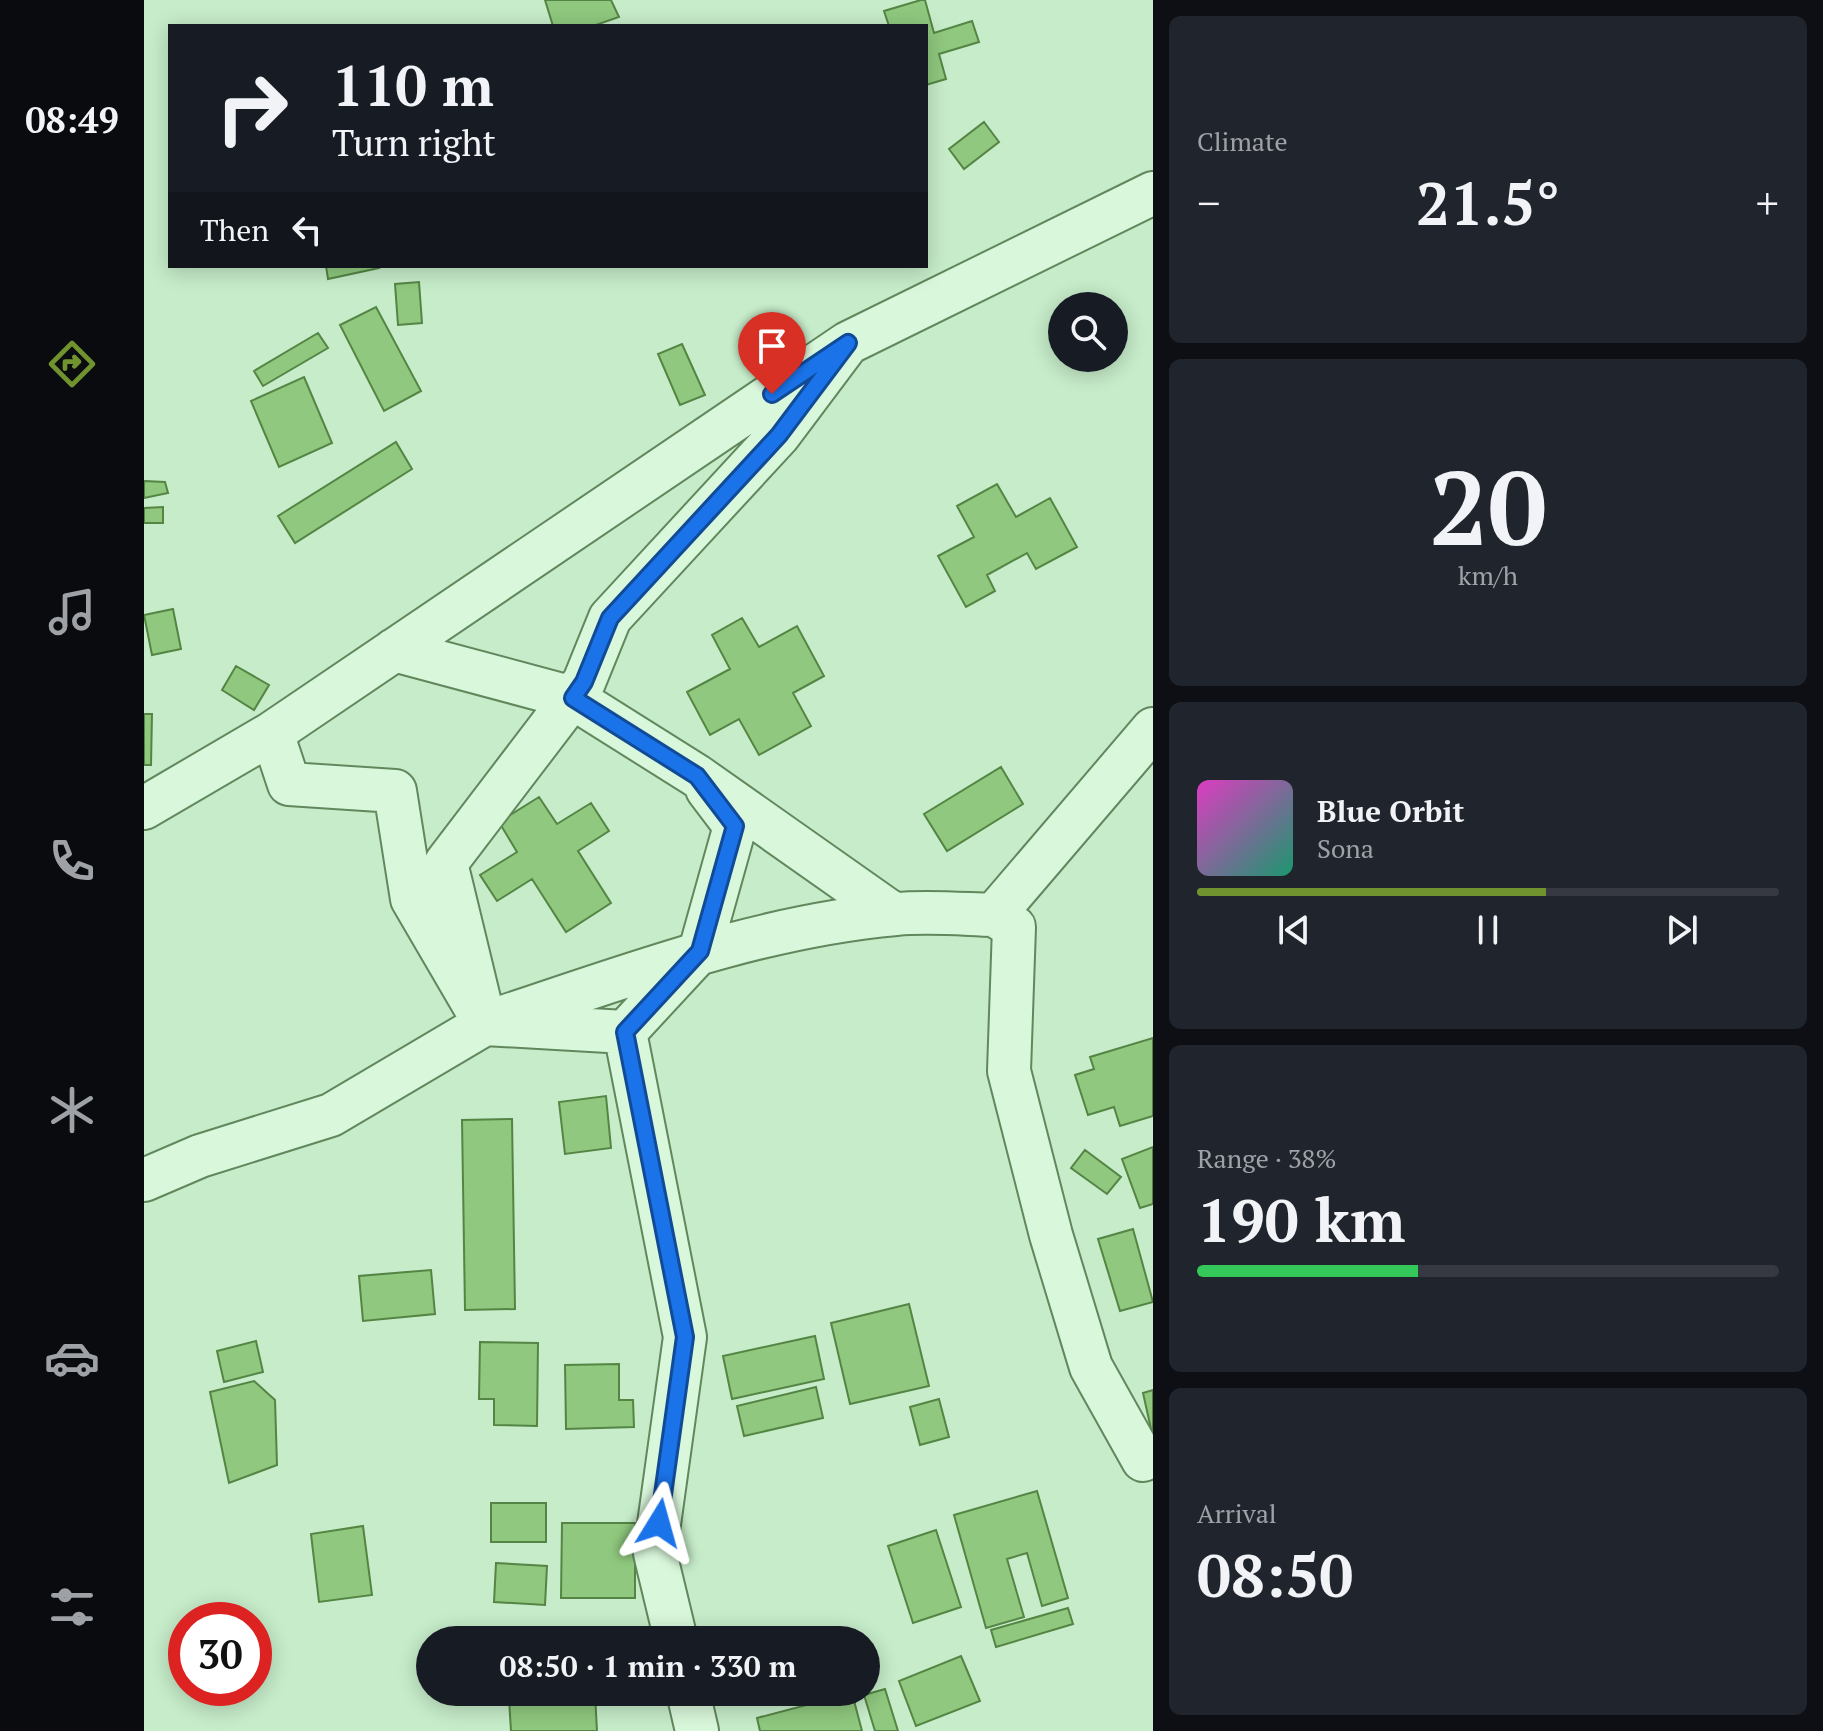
<!DOCTYPE html>
<html lang="en">
<head>
<meta charset="utf-8">
<style>
	body { margin:0; font-family:"PT Serif",serif; background:#20242c; color:#f1f3f6; height:100vh; display:flex; flex-direction:column; font-size:30px; white-space:nowrap }
	* { box-sizing:border-box; margin:0 }
	p { font-size:26px; color:#9ea1a6 }
	.icon { flex:none; width:44px; height:44px; fill:none; stroke:currentColor; stroke-width:2; stroke-linecap:round; stroke-linejoin:round }
	.map { position:relative; flex:1; overflow:hidden }
	.sheet { display:flex; flex-direction:column; gap:16px; padding:16px; background:#0d0f14; width:670px }
	.sheet>* { flex:none }
	.hud { position:absolute; left:24px; top:24px; width:760px; height:244px; border-radius:0px; box-shadow:0 4px 20px #0003; background:#171b24; color:#f1f3f6; overflow:hidden }
	.controls { position:absolute; left:904px; top:292px; display:grid; gap:16px }
	.controls a { display:grid; place-items:center; width:80px; height:80px; border-radius:50%; background:#171b24; box-shadow:0 4px 20px #0003; font-size:40px }
	.speed { position:absolute; left:24px; top:1602px; display:flex; gap:16px; font-size:40px; font-weight:700; text-align:center }
	.speed>* { display:grid; place-content:center; width:104px; height:104px; border-radius:50%; background:#171b24; box-shadow:0 4px 20px #0003; line-height:1 }
	.speed .limit { border:12px solid #d22; background:#fff; color:#111 }
	.pin { position:absolute; display:grid; place-items:center; width:68px; height:68px; color:#fff; margin:-82px -34px; border-radius:50% 50% 50% 0; rotate:-45deg; box-shadow:0 0 8px #0007 }
	.pin .icon { rotate:45deg }
	.me { position:absolute; width:88px; margin:-44px; rotate:8deg; stroke-linejoin:round; filter:drop-shadow(0 0 6px #0008) }
	.turn { display:flex; align-items:center; gap:28px; height:168px; padding:0 32px; font-size:36px }
	.turn .icon { width:104px; height:104px; stroke-width:2.5 }
	.turn b { display:block; font-size:56px; line-height:68px }
	.then { display:flex; align-items:center; height:76px; padding:0 32px; background:#0003; gap:16px; font-size:30px }
	.big { font-size:60px; font-weight:600; line-height:1.1 }
	.sheet .tile { flex:1; display:flex; flex-direction:column; justify-content:center; gap:12px; min-width:0; padding:0 28px; border-radius:12px; background:#20242c }
	.sheet .dial { align-items:center; gap:0 }
	.dial b { font-size:104px; line-height:1 }
	.song { display:flex; align-items:center; gap:24px }
	.cover { width:96px; height:96px; border-radius:12px; background:linear-gradient(135deg,hsl(310 70% 55%),hsl(160 70% 35%)) }
	.played { height:8px; border-radius:4px; background:linear-gradient(90deg,#709330 60%,#363941 60%) }
	.keys { display:flex; justify-content:space-around; direction:ltr }
	.heat { display:flex; justify-content:space-between; align-items:center; font-size:44px; direction:ltr }
	.charge { height:12px; border-radius:6px; background:linear-gradient(90deg,#34c759 38%,#363941 0) }
	.trip { position:absolute; left:272px; top:1626px; width:464px; height:80px; border-radius:40px; background:#171b24; box-shadow:0 4px 20px #0003; font-weight:600; line-height:80px; text-align:center }
	main { display:flex; flex:1; min-height:0 }
	.menu { display:flex; flex-direction:column; width:144px; justify-content:space-around; align-items:center; background:#090b0e; color:#9ea1a6 }
	.menu .icon { width:56px; height:56px }
	.menu .current { color:#709330 }
	.menu b { font-size:36px; color:#f1f3f6 }
	.map>svg:first-child { display:block }
	.building { fill:#8fc87e; stroke:#548544; stroke-width:2 }
	.lines { fill:none; stroke-linecap:round; stroke-linejoin:round }
	.minor-casing { stroke:#61875d; stroke-width:46 }
	.minor { stroke:#d9f7db; stroke-width:42 }
	.route-casing { stroke:#114b97; stroke-width:20 }
	.route { stroke:#1a73e8; stroke-width:14 }
</style>
</head>
<body>
<main>
<nav class="menu">
<b>08:49</b>
<svg class="icon current" aria-label="directions" viewBox="0 0 24 24"><path d="M12 3l9 9-9 9-9-9zM9 14v-3h6M13 9l2 2-2 2"/></svg>
<svg class="icon" aria-label="music" viewBox="0 0 24 24"><path d="M9 18V5l10-2v13"/><circle cx="6" cy="18" r="3"/><circle cx="16" cy="16" r="3"/></svg>
<svg class="icon" aria-label="phone" viewBox="0 0 24 24"><path d="M5 4h4l2 5-3 2q2 4 5 5l2-3 5 2v4C11 20 4 13 5 4z"/></svg>
<svg class="icon" aria-label="climate" viewBox="0 0 24 24"><path d="M12 3v18M4 7l16 10M4 17L20 7"/></svg>
<svg class="icon" aria-label="car" viewBox="0 0 24 24"><path d="M5 17H2v-5l4-1 3-4h7l3 4 3 1v5h-3M9 17h6M6 11h13"/><circle cx="7" cy="17" r="2"/><circle cx="17" cy="17" r="2"/></svg>
<svg class="icon" aria-label="filters" viewBox="0 0 24 24"><path d="M4 7h16M4 17h16"/><circle cx="9" cy="7" r="2"/><circle cx="15" cy="17" r="2"/></svg>
</nav>
<div class="map">
<svg width="1009" height="1731" viewBox="0 0 1009 1731">
	<rect width="100%" height="100%" fill="#c6ecc9"/>
	<!-- building -->
	<path class="building" d="M 401,0 L 467,0 L 475,17 L 449,26 L 409,26 Z
		M 777,0 L 781,0 L 790,33 L 828,21 L 835,42 L 795,54 L 802,79 L 782,85 L 782,26 L 745,26 L 740,11 Z
		M 840,122 L 855,142 L 820,169 L 805,149 Z
		M 182,266 L 234,266 L 235,268 L 184,279 Z
		M 275,282 L 278,323 L 254,325 L 251,284 Z
		M 232,307 L 277,391 L 240,411 L 196,325 Z
		M 174,333 L 184,348 L 119,386 L 110,371 Z
		M 538,344 L 561,395 L 536,405 L 514,354 Z
		M 160,377 L 188,443 L 135,467 L 107,401 Z
		M 252,442 L 268,469 L 151,543 L 134,516 Z
		M 0,481 L 21,482 L 24,493 L 0,498 Z
		M 853,484 L 872,517 L 906,498 L 933,547 L 892,569 L 883,553 L 843,575 L 851,591 L 822,607 L 794,556 L 830,537 L 813,506 Z
		M 19,507 L 19,523 L 0,523 L 0,508 Z
		M 29,609 L 37,649 L 8,655 L 0,615 Z
		M 598,618 L 615,647 L 653,626 L 680,676 L 649,693 L 667,726 L 615,755 L 595,719 L 566,735 L 543,692 L 586,669 L 568,635 Z
		M 92,666 L 125,685 L 110,710 L 78,690 Z
		M 0,714 L 8,714 L 7,765 L 0,765 Z
		M 857,767 L 879,804 L 803,851 L 780,814 Z
		M 395,797 L 413,824 L 447,803 L 465,831 L 434,851 L 467,903 L 422,932 L 388,879 L 353,901 L 336,875 L 373,852 L 355,822 Z
		M 1009,1038 L 1009,1116 L 976,1126 L 970,1107 L 944,1115 L 931,1075 L 950,1069 L 946,1057 Z
		M 462,1096 L 467,1148 L 421,1154 L 415,1102 Z
		M 368,1119 L 371,1309 L 321,1310 L 318,1120 Z
		M 1009,1147 L 1009,1204 L 996,1208 L 978,1159 Z
		M 941,1150 L 977,1177 L 963,1194 L 927,1168 Z
		M 989,1229 L 1009,1302 L 976,1311 L 954,1239 Z
		M 287,1270 L 291,1314 L 219,1321 L 215,1276 Z
		M 765,1304 L 785,1386 L 706,1404 L 687,1323 Z
		M 671,1336 L 680,1379 L 588,1399 L 579,1356 Z
		M 112,1341 L 119,1372 L 80,1382 L 73,1351 Z
		M 336,1342 L 394,1343 L 393,1426 L 350,1425 L 350,1399 L 335,1399 Z
		M 475,1364 L 475,1400 L 489,1400 L 490,1427 L 422,1429 L 421,1365 Z
		M 110,1381 L 131,1400 L 133,1465 L 85,1483 L 66,1392 Z
		M 672,1387 L 679,1418 L 600,1436 L 593,1406 Z
		M 1009,1390 L 1009,1438 L 999,1393 Z
		M 795,1399 L 805,1437 L 776,1445 L 766,1407 Z
		M 893,1491 L 924,1598 L 898,1606 L 883,1553 L 863,1559 L 880,1617 L 842,1628 L 810,1515 Z
		M 347,1503 L 402,1503 L 402,1542 L 347,1542 Z
		M 418,1523 L 491,1523 L 491,1598 L 417,1598 Z
		M 219,1526 L 228,1595 L 175,1602 L 167,1534 Z
		M 792,1530 L 817,1607 L 769,1623 L 744,1546 Z
		M 352,1563 L 403,1566 L 401,1605 L 350,1602 Z
		M 924,1608 L 929,1624 L 852,1647 L 847,1630 Z
		M 449,1630 L 450,1640 L 330,1640 L 330,1639 Z
		M 817,1656 L 836,1701 L 772,1726 L 755,1681 Z
		M 741,1689 L 754,1731 L 731,1731 L 720,1695 Z
		M 708,1693 L 718,1731 L 616,1731 L 613,1718 Z
		M 451,1694 L 453,1731 L 367,1731 L 365,1699 Z"/>
	<g class="lines">
		<defs>
			<path id="minor" d="M 250,650 L 429,698 L 553,776 L 749,914
				M 128,733 L 145,784 L 251,791 L 268,899 L 341,1024 L 481,1032 L 541,1337 L 511,1553 L 532,1640
				M 0,808 L 128,733 L 704,343 L 1009,193
				M 850,915 L 870,927 L 865,1071 L 907,1235 L 947,1367 L 999,1460
				M 362,1016 C 489,974 617,926 752,914 C 784,911 817,914 850,915 L 1009,729
				M 481,1032 L 556,951 L 591,826 L 563,789
				M 0,1180 L 56,1156 L 187,1115 L 341,1024 L 302,863 L 440,682 L 466,618 L 635,435 L 704,343
				M 544,1692 L 553,1731"/>
		</defs>
		<!-- minor casing -->
		<use href="#minor" class="minor-casing"/>
		<!-- minor -->
		<use href="#minor" class="minor"/>
	</g>
	<g class="lines">
		<defs>
			<path id="route" d="M 515,1523 L 541,1337 L 481,1032 L 556,951 L 591,826 L 553,776 L 429,698 L 440,682 L 466,618 L 635,435 L 704,343 L 628,394"/>
		</defs>
		<!-- route casing -->
		<use href="#route" class="route-casing"/>
		<!-- route -->
		<use href="#route" class="route"/>
	</g>
</svg>
<div class="controls">
<a><svg class="icon" aria-label="search" viewBox="0 0 24 24"><circle cx="10" cy="10" r="6"/><path d="M15 15l6 6"/></svg></a>
</div>
<div class="speed"><div class="limit">30</div></div>
<div class="pin" style="left:628px;top:394px;background:#d93025"><svg class="icon" aria-label="arrive" viewBox="0 0 24 24"><path d="M6 21V4h12l-3 4 3 4H6"/></svg></div>
<svg class="me" style="left:515px;top:1523px" viewBox="-20 -20 40 40"><path d="M0-17L14 15 0 8-14 15z" fill="#1a73e8" stroke="#fff" stroke-width="4"/></svg>
<div class="trip">08:50 · 1 min · 330 m</div>
<div class="hud">
<div class="turn"><svg class="icon" aria-label="right" viewBox="0 0 24 24"><path d="M7 20v-9h11M14 6l5 5-5 5"/></svg><div><b>110 m</b>Turn right</div></div>
<div class="then">Then<svg class="icon" aria-label="left" viewBox="0 0 24 24"><path d="M17 20v-9H6M10 6l-5 5 5 5"/></svg></div>
</div>
</div>
<section class="sheet">
<div class="tile"><p>Climate</p>
<div class="heat"><a>−</a><b class="big">21.5°</b><a>+</a></div>
</div>
<div class="tile dial"><b>20</b><p>km/h</p></div>
<div class="tile">
<div class="song"><i class="cover"></i><div><b>Blue Orbit</b><p>Sona</p></div></div>
<div class="played"></div>
<div class="keys"><svg class="icon" aria-label="previous" viewBox="0 0 24 24"><path d="M18 5L8 12l10 7zM5 5v14"/></svg><svg class="icon" aria-label="pause" viewBox="0 0 24 24"><path d="M8 5v14M16 5v14"/></svg><svg class="icon" aria-label="next" viewBox="0 0 24 24"><path d="M6 5l10 7-10 7zM19 5v14"/></svg></div>
</div>
<div class="tile"><p>Range · 38%</p><b class="big">190 km</b><div class="charge"></div></div>
<div class="tile"><p>Arrival</p><b class="big">08:50</b></div>
</section>
</main>
</body>
</html>
